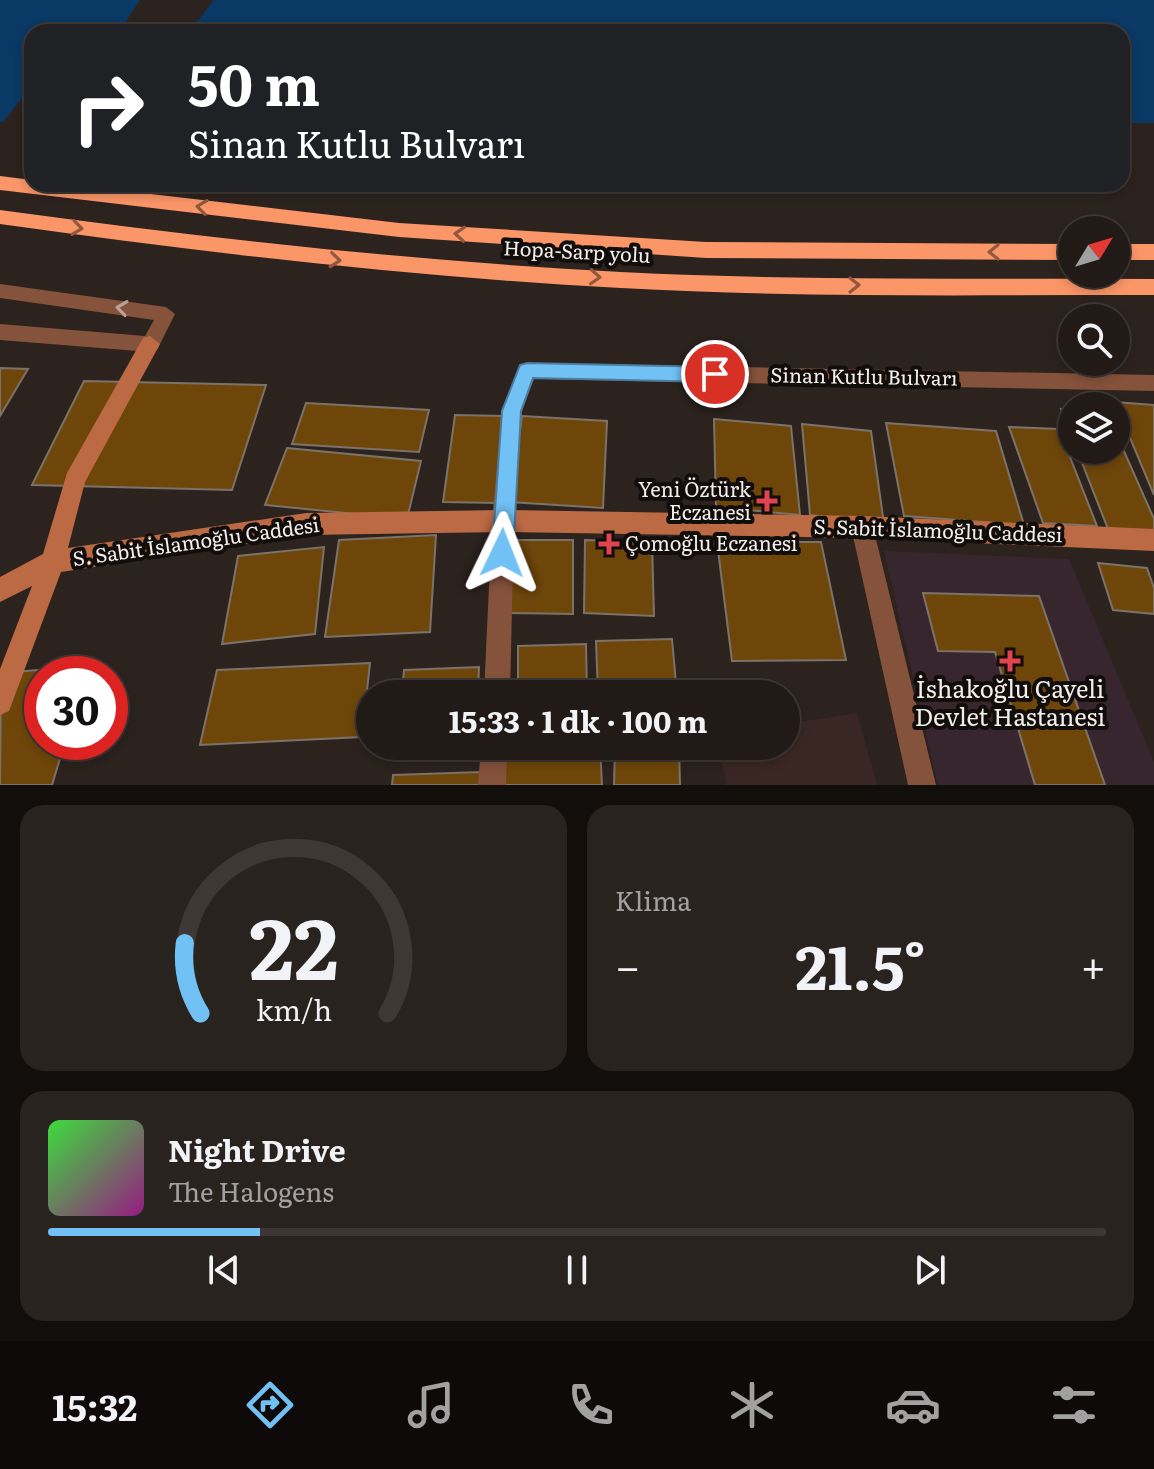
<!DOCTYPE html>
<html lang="tr">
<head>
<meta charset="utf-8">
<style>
	body { margin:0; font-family:Literata,serif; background:#29231f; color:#f1f3f6; height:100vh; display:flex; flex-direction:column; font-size:30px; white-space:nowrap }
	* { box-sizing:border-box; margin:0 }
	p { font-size:26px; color:#a2a1a1 }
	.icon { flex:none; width:44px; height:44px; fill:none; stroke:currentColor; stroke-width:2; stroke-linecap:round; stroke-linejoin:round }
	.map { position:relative; height:785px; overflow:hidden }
	.drawer { display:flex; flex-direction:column; gap:20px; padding:20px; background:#120e0c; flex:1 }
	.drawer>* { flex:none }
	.top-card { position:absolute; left:24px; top:24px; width:1106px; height:168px; border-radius:24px; box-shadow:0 4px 12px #0003,0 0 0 2px #3e3835; background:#202124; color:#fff; overflow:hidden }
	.needle { width:52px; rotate:52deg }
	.tools { position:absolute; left:1058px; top:216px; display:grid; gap:16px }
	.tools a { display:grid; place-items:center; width:72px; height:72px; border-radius:50%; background:#211a16; box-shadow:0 4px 12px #0003,0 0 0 2px #3e3835; font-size:40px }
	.speed { position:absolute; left:24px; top:656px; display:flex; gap:16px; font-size:40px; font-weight:700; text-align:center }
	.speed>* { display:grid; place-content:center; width:104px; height:104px; border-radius:50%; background:#211a16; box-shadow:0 4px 12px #0003,0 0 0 2px #3e3835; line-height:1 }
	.speed .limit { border:12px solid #d22; background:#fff; color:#111 }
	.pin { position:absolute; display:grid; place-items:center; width:68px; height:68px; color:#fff; margin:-34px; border:4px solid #fff; border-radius:50%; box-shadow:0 2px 8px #0007 }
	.me { position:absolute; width:88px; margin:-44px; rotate:2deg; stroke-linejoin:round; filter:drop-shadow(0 0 6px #0008) }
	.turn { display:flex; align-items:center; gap:28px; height:168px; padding:0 32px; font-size:36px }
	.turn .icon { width:104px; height:104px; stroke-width:2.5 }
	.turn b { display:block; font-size:56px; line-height:68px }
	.big { font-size:60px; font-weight:700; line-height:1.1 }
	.drawer .widget { flex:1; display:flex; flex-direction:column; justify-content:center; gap:12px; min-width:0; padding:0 28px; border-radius:24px; background:#29231f }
	.drawer .dial { align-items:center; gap:0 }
	.dial svg { height:208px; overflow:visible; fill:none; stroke:#3e3835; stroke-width:7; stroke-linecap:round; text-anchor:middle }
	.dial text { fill:#f1f3f6; stroke:none }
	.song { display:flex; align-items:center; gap:24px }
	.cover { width:96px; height:96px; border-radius:12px; background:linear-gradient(135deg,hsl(120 70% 55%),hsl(310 70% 35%)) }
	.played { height:8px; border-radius:4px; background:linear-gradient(90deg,#72c1f5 20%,#3e3835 20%) }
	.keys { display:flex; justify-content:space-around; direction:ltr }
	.heat { display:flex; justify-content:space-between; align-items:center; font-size:44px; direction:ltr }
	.drawer .tiles { flex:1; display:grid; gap:20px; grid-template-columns:1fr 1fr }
	.widget:last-child { grid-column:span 2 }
	.trip { position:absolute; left:356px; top:680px; width:444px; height:80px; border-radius:40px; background:#211a16; box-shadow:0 4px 12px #0003,0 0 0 2px #3e3835; font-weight:700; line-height:80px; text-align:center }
	.menu { display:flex; height:128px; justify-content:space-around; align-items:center; background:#0d0a09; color:#a2a1a1 }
	.menu .icon { width:56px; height:56px }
	.menu .active { color:#72c1f5 }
	.menu b { font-size:36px; color:#f1f3f6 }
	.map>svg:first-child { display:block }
	.education { fill:#3a2724 }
	.medical { fill:#38262f }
	.water { fill:#093964 }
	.building { fill:#6f460a; stroke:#7b7269; stroke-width:2 }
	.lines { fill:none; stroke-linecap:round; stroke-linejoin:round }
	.street { fill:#85523b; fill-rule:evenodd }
	.secondary { fill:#bb6a44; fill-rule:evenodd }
	.highway { fill:#fb9668; fill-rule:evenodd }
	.oneway { stroke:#92583e }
	.oneway2 { stroke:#bca092 }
	.route { fill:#72c1f5; stroke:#4a7d9f; stroke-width:2 }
	.health-dot { fill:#e0444e; stroke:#110d0b; stroke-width:3 }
	.labels { text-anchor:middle; stroke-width:8; stroke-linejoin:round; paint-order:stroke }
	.street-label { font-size:20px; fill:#f4ede9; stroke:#110d0b }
	.poi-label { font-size:20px; fill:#f4ede9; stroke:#110d0b; text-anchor:end }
	.near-poi-label { font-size:24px; fill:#f4ede9; stroke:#110d0b }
</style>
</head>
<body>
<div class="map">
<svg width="1154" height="785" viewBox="0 0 1154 785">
	<rect width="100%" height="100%" fill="#2c221e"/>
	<!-- education -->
	<path class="education" d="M 857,713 L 877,785 L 726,785 L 719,746 L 786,746 L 786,724 Z"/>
	<!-- medical -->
	<path class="medical" d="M 884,551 L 1069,559 L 1154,762 L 1154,785 L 938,785 Z"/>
	<!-- water -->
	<path class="water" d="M 0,0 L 140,0 L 119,32 L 32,32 L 32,86 L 3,122 L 0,122 Z
		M 214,0 L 1154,0 L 1154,123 L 1122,123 L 1122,32 L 189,32 Z"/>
	<!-- building -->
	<path class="building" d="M 0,368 L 28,369 L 0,416 Z
		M 84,381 L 266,385 L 232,490 L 32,485 Z
		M 1115,402 L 1154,405 L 1154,495 Z
		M 306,403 L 429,410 L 419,452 L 292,444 Z
		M 1061,409 L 1072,410 L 1072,437 Z
		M 455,415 L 505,416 L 497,503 L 443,502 Z
		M 522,416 L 607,421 L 603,508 L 510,502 Z
		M 714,419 L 791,426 L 800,515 L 716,507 Z
		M 886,423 L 996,431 L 1024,525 L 904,516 Z
		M 802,424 L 871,431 L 884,524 L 810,515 Z
		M 1009,427 L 1059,429 L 1097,526 L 1043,523 Z
		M 1116,433 L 1154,519 L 1154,532 L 1108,529 L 1077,450 L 1116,450 Z
		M 287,448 L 421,461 L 407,519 L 265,505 Z
		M 436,535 L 430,632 L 325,637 L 339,540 Z
		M 510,540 L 573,540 L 573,614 L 506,613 Z
		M 585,540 L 652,542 L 654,616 L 584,613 Z
		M 717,542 L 821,542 L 846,660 L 732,661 Z
		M 324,547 L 315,634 L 222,644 L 238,556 Z
		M 1098,563 L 1147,568 L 1154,588 L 1154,614 L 1113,610 Z
		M 923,593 L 1039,596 L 1105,785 L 1035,785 L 995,652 L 938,651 Z
		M 672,639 L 677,694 L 598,694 L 596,641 Z
		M 586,644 L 587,694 L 518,694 L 518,646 Z
		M 370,663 L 362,737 L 200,745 L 217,670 Z
		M 88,666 L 86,674 L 42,674 L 42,742 L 65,742 L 52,785 L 0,785 L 1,673 Z
		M 479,667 L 478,694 L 402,694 L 404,670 Z
		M 503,746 L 600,746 L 602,785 L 502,785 Z
		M 615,746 L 679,746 L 680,785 L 614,785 Z
		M 481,772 L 480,785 L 392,785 L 393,775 Z"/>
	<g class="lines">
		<!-- street -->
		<path class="street" d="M 0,284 L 166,307 L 175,314 L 157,350 L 150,352 L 0,340 L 0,324 L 145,336 L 154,320 L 0,298 Z
			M 527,363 L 1154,375 L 1154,391 L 534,379 L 522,411 L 514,521 L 510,694 L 484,694 L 492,521 L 502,411 L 520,365 Z
			M 862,516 L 870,519 L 873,527 L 936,785 L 908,785 L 851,527 L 854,519 Z
			M 481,746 L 507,746 L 506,785 L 478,785 Z"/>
		<!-- secondary -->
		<path class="secondary" d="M 150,336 L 160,344 L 85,482 L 68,548 L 306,513 L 503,510 L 862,516 L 1154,529 L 1154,551 L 862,538 L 503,532 L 306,535 L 61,572 L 9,711 L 0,715 L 0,669 L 32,586 L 0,602 L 0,577 L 43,554 L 67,473 L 143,338 Z"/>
		<!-- highway -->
		<path class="highway" d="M 0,176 L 32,180 L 32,184 L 65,184 L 399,223 L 706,242 L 1072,244 L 1072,260 L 706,258 L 399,237 L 0,190 Z
			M 0,210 C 206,238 413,261 621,272 C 798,281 976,278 1154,279 L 1154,295 C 976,295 798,298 621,288 C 413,277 206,253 0,224 Z
			M 1116,244 L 1154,244 L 1154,260 L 1116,260 Z"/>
	</g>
	<!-- one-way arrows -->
	<defs><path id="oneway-chevron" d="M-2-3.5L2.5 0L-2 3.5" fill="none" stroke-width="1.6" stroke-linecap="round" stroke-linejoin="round" transform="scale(2)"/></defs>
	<g class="oneway">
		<use href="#oneway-chevron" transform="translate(202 207) rotate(-173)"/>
		<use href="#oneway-chevron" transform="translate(77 228) rotate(8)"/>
		<use href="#oneway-chevron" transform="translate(460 234) rotate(-176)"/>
		<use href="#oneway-chevron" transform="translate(994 252) rotate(-180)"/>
		<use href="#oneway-chevron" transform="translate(335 260) rotate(6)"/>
		<use href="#oneway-chevron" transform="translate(595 277) rotate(3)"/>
		<use href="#oneway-chevron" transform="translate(854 285)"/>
	</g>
	<use class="oneway2" href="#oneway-chevron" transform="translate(122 308) rotate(-172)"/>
	<!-- route -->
	<path class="route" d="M 527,363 L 715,367 L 724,374 L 715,382 L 533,378 L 521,411 L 513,553 L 510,561 L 502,564 L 495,561 L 492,553 L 502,411 L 520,365 Z"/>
	<!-- markers -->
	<g class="health-dot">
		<path d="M763 489h8v8h8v8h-8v8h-8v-8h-8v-8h8z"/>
		<path d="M605 532h8v8h8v8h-8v8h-8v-8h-8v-8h8z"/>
		<path d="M1006 649h8v8h8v8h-8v8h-8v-8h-8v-8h8z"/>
	</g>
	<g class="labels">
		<!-- street labels -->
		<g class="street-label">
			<text transform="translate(577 252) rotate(3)" y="7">Hopa-Sarp yolu</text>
			<text transform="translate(864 377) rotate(1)" y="7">Sinan Kutlu Bulvarı</text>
			<text transform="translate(938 531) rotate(2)" y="7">S. Sabit İslamoğlu Caddesi</text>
			<text transform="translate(196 542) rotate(-8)" y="7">S. Sabit İslamoğlu Caddesi</text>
		</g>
		<!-- poi labels -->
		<g class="poi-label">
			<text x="751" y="497">Yeni Öztürk<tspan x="751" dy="23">Eczanesi</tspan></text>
			<text x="625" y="551" text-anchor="start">Çomoğlu Eczanesi</text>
		</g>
		<!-- near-poi labels -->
		<g class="near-poi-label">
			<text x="1010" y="698">İshakoğlu Çayeli<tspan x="1010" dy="28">Devlet Hastanesi</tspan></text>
		</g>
	</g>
</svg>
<div class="tools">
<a><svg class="needle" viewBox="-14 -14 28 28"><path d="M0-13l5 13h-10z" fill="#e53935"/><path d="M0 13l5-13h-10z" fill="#a2a1a1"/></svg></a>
<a><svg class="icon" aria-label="search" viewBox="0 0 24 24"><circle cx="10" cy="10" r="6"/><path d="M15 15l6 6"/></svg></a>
<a><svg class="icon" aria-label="layers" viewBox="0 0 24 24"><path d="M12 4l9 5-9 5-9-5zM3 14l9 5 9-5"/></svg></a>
</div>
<div class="speed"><div class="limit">30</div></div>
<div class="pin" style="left:715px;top:374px;background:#d93025"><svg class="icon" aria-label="arrive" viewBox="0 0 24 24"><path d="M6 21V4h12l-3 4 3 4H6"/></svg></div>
<svg class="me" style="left:502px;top:553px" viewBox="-20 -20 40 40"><path d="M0-17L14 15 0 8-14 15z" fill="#72c1f5" stroke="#fff" stroke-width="4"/></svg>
<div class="trip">15:33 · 1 dk · 100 m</div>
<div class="top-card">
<div class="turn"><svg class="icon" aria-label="right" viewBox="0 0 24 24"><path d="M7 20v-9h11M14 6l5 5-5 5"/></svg><div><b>50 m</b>Sinan Kutlu Bulvarı</div></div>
</div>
</div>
<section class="drawer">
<div class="tiles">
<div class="widget dial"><svg viewBox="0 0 100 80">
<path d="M14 69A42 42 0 1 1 86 69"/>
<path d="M14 69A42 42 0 0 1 8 42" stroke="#72c1f5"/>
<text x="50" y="56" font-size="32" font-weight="700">22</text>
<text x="50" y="72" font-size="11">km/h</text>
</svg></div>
<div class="widget"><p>Klima</p>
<div class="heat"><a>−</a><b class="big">21.5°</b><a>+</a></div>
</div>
<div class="widget">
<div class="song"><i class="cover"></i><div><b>Night Drive</b><p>The Halogens</p></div></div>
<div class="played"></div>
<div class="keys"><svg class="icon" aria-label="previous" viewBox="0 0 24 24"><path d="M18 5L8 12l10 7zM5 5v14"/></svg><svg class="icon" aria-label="pause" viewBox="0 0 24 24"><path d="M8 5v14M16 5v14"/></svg><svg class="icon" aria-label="next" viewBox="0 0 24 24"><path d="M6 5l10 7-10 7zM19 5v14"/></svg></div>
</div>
</div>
</section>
<nav class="menu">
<b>15:32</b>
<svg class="icon active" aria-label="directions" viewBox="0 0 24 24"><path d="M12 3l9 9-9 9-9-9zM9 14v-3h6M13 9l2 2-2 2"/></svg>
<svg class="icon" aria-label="music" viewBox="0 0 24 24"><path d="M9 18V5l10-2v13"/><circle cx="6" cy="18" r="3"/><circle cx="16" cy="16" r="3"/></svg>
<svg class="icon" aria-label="phone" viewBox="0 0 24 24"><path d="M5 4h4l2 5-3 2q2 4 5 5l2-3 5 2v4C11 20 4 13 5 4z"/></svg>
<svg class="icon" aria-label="climate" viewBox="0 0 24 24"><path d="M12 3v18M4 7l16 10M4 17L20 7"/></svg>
<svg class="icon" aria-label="car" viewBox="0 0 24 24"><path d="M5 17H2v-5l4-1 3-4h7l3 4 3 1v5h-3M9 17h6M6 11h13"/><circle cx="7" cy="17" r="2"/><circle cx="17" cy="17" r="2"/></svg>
<svg class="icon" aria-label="filters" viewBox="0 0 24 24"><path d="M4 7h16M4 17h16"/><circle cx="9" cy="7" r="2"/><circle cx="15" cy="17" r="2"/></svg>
</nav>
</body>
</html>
